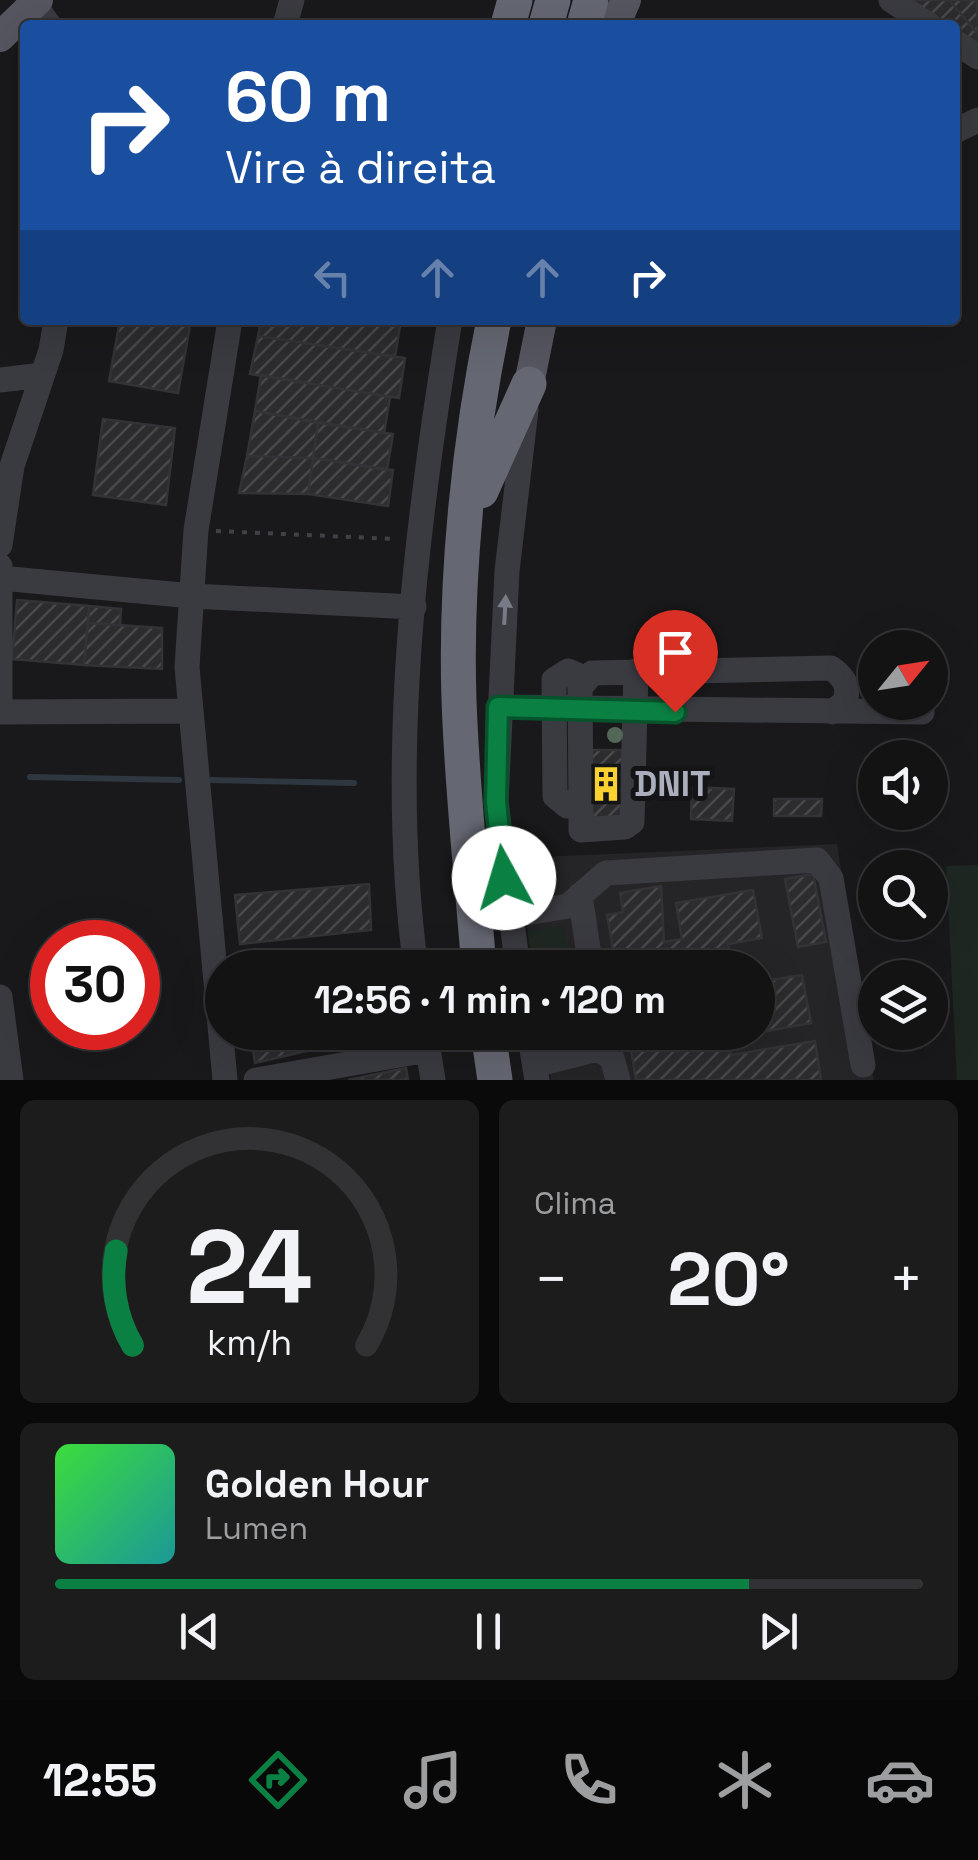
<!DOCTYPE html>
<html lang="pt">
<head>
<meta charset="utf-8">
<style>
	body { margin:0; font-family:"Space Grotesk",sans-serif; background:#1c1c1d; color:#f1f3f6; height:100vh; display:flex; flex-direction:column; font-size:38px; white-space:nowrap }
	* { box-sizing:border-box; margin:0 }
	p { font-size:32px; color:#9d9ea0 }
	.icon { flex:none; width:55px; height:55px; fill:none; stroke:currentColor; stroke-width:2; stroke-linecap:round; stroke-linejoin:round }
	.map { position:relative; height:1080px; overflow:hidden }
	.details { display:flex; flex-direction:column; gap:20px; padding:20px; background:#0a0a0b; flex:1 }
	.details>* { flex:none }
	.guide { position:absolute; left:20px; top:20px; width:940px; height:305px; border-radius:10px; box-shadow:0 10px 40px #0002,0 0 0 2px #323234; background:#1a4fa0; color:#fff; overflow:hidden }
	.needle { width:65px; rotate:60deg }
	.controls { position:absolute; left:858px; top:630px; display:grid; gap:20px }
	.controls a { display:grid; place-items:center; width:90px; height:90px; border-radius:50%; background:#131314; box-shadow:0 10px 40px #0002,0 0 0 2px #323234; font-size:50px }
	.speed { position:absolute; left:30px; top:920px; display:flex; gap:20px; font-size:50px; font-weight:700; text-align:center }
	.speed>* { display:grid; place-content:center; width:130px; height:130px; border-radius:50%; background:#131314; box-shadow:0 10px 40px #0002,0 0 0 2px #323234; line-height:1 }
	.speed .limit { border:15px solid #d22; background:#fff; color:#111 }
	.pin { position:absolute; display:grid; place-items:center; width:85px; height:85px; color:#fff; margin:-102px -42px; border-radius:50% 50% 50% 0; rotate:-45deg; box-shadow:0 0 10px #0007 }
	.pin .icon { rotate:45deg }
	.me { position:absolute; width:110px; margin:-55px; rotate:354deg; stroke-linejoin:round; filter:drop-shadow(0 0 8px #0008) }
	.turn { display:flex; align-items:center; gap:35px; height:210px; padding:0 40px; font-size:45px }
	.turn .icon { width:130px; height:130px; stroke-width:2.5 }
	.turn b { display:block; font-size:70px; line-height:85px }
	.lanes { display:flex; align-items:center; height:95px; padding:0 40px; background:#0003; justify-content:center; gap:50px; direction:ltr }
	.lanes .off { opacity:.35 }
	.big { font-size:75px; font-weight:700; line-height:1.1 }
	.details .tile { flex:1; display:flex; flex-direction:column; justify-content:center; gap:15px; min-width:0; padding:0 35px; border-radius:15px; background:#1c1c1d }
	.details .dial { align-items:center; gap:0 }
	.dial svg { height:260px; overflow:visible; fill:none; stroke:#323234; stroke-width:7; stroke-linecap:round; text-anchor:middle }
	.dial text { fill:#f1f3f6; stroke:none }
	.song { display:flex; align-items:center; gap:30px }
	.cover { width:120px; height:120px; border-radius:15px; background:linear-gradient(135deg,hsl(120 70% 55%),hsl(180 70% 35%)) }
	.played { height:10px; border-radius:5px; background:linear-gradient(90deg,#0b8043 80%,#323234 80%) }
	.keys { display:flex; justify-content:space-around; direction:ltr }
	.heat { display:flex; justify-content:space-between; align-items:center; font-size:55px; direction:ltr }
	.details .tiles { flex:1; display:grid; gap:20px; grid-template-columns:1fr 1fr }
	.tile:last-child { grid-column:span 2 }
	.trip { position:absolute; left:205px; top:950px; width:570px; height:100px; border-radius:50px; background:#131314; box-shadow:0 10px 40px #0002,0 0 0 2px #323234; font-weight:700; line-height:100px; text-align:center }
	.tabs { display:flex; height:160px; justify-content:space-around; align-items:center; background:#080808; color:#9d9ea0 }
	.tabs .icon { width:70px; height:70px }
	.tabs .current { color:#0b8043 }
	.tabs b { font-size:45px; color:#f1f3f6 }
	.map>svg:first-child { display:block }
	.built { fill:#252528 }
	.green { fill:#1e2721 }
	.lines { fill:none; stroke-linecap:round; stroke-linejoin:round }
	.stream { stroke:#2e3640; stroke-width:6 }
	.building { fill:url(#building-hatch); stroke:#333337; stroke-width:2.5 }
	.path { stroke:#404148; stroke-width:4; stroke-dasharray:5 8; stroke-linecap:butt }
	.minor { stroke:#3a3a41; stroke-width:25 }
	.major { stroke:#565660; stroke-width:30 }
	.highway { stroke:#656772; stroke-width:35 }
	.tree { fill:#526757 }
	.oneway { fill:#787a85 }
	.route-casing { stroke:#07532c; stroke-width:25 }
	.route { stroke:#0b8043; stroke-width:18 }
	.labels { text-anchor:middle; stroke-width:10; stroke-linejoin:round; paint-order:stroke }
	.poi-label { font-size:35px; font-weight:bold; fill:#abaebc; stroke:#141416; text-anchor:start }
</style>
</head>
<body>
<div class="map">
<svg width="978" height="1080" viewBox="0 0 978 1080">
	<defs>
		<pattern id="building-hatch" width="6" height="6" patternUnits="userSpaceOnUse" patternTransform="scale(2.5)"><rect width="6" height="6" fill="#2c2c2f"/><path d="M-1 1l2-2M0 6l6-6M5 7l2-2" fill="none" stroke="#48484b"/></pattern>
	</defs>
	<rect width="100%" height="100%" fill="#19191b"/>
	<!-- built -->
	<path class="built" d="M 837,844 L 874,1080 L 551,1080 L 543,1033 L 758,1032 L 758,968 L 533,967 L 517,858 Z"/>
	<!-- green -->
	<path class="green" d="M 978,865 L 978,1080 L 957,1080 L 946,866 Z
		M 564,925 L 570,967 L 533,967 L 528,932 Z"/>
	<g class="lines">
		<!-- stream -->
		<path class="stream" d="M 30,777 L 179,780
			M 211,780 L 354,783"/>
	</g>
	<!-- building -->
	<path class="building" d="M 900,0 L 949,0 L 978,34 L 978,52 L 955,37 L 955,25 L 937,25 Z
		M 949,0 L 977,0 L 978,34 Z
		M 120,320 L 191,320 L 178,393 L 109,381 Z
		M 261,320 L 401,320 L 395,357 L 258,336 Z
		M 258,336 L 405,358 L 399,398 L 250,374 Z
		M 261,375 L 390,397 L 384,433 L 255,411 Z
		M 255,411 L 318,423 L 313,458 L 247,456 Z
		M 103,419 L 175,428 L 166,505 L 93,495 Z
		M 318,423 L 393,434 L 387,470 L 313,458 Z
		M 247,456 L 313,458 L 308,494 L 239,493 Z
		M 313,458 L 393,470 L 388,506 L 308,494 Z
		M 17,600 L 89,606 L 84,665 L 12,659 Z
		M 89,606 L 121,609 L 120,625 L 88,623 Z
		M 88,623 L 162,628 L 162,669 L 84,665 Z
		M 591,750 L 622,750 L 623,817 L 590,818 Z
		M 692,787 L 734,789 L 732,821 L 691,819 Z
		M 774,799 L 822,799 L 821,816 L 774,816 Z
		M 813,874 L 826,942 L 798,947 L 785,879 Z
		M 369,884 L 371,930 L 240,944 L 235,895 Z
		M 661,886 L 664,942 L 682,939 L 676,903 L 753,890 L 762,938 L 728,944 L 732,968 L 616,968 L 607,915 L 623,912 L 620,893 Z
		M 384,950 L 387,968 L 283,968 Z
		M 802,975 L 811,1023 L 728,1038 L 731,1055 L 815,1041 L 821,1080 L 636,1080 L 628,1032 L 758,1032 L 758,982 Z
		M 250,1032 L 388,1032 L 255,1063 Z
		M 406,1068 L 408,1080 L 348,1080 Z"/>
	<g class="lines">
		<!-- path -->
		<path class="path" d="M 216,531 L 396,539"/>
		<!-- minor -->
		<path class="minor" d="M 891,0 L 929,25
			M 34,4 L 49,25
			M 285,25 L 292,0
			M 955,42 L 978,57
			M 955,131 L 978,120
			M 0,380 L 42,375
			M 0,545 L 12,466 L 51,350 L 56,320
			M 0,578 L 192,596 L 414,607
			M 580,688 L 577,675 L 568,671 L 554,680 L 555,796 L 567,806 L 581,797 L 580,688 L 592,673 L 831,668 C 844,677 851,687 844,703 L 832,712
			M 0,706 L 0,566
			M 499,707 L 922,712
			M 0,712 L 188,711
			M 581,792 L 581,830 L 625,827 L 632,822 L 636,671
			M 580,895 L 591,968
			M 509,916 L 568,906 L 606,873 L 817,860 L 831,878 L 863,1065
			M 416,968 C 387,759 416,526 450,320
			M 518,968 L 496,802 L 507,571 L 526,410
			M 0,997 L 11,1080
			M 529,1032 L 537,1080
			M 426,1036 L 433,1080
			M 535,1065 L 598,1049 L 612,1058 L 618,1080
			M 225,1080 L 187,667 L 196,530 L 230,320
			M 256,1080 L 428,1050"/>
		<!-- major -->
		<path class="major" d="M 615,25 L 626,0
			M 0,37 L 38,0
			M 529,384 L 542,320"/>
		<!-- highway -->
		<path class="highway" d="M 508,25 L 515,0
			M 546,25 L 553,0
			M 584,25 L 591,0
			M 481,491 L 529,384
			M 479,968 C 472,879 462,789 459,700 C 455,579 469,439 494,320
			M 488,1032 L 495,1080"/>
	</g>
	<!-- trees -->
	<circle class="tree" cx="615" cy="735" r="8"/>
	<!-- one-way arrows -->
	<defs><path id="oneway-solid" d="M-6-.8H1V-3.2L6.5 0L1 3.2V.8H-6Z" transform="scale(2.5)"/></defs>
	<use class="oneway" href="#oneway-solid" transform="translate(505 610) rotate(-87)"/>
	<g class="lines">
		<defs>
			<path id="route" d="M 504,878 L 496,802 L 498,707 L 675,712"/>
		</defs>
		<!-- route casing -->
		<use href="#route" class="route-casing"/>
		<!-- route -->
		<use href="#route" class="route"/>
	</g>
	<!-- icons -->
	<defs>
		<symbol id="building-bare" viewBox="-9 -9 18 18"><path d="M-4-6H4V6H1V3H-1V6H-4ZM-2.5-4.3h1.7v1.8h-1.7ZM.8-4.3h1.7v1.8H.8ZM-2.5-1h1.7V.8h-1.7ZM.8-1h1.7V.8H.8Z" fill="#fbd131" stroke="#141416" stroke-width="2.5" paint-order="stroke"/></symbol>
	</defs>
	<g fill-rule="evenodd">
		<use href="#building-bare" x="581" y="759" width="50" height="50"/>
	</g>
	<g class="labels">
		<!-- poi labels -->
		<g class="poi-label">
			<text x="634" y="796">DNIT</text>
		</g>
	</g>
</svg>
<div class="controls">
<a><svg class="needle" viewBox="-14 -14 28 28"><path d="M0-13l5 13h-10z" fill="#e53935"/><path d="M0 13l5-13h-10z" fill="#9d9ea0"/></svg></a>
<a><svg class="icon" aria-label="sound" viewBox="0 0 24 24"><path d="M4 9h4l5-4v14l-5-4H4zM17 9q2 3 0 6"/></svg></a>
<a><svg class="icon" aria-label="search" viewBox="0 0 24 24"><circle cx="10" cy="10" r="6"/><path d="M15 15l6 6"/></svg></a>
<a><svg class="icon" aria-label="layers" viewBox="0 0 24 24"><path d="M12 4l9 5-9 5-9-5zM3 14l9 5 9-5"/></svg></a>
</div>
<div class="speed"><div class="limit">30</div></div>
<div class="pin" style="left:675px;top:712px;background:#d93025"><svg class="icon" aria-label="arrive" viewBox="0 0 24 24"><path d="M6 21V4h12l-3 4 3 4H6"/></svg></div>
<svg class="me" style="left:504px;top:878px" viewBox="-20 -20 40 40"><circle r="19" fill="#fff"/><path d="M0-13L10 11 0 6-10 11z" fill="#0b8043"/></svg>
<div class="trip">12:56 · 1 min · 120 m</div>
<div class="guide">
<div class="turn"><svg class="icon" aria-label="right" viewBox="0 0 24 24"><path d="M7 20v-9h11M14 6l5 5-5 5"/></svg><div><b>60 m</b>Vire à direita</div></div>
<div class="lanes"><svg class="icon off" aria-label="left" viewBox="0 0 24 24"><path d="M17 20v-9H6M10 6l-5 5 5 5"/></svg><svg class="icon off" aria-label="ahead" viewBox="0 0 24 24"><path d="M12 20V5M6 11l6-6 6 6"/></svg><svg class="icon off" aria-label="ahead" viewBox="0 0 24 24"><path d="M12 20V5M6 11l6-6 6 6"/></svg><svg class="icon" aria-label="right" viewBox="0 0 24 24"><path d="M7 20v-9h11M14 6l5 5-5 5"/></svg></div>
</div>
</div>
<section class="details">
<div class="tiles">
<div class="tile dial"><svg viewBox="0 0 100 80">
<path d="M14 69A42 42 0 1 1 86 69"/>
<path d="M14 69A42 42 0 0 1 9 40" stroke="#0b8043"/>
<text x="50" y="56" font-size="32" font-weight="700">24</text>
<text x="50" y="72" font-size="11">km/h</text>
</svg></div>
<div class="tile"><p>Clima</p>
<div class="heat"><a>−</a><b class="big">20°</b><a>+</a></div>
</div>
<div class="tile">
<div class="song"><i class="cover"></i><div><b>Golden Hour</b><p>Lumen</p></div></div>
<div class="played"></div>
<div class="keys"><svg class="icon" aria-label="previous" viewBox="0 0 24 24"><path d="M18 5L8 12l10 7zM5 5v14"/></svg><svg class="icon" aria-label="pause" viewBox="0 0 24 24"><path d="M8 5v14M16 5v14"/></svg><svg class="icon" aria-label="next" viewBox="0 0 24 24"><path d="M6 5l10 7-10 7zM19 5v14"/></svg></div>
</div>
</div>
</section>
<nav class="tabs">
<b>12:55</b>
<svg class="icon current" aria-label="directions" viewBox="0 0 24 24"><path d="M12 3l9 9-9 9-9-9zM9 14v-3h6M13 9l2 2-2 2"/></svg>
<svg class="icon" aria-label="music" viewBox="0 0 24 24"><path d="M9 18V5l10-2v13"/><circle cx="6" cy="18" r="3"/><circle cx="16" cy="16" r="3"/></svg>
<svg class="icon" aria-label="phone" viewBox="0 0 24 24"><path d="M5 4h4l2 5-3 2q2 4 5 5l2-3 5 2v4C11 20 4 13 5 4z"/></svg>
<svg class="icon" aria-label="climate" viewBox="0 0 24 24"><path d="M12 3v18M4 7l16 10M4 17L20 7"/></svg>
<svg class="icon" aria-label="car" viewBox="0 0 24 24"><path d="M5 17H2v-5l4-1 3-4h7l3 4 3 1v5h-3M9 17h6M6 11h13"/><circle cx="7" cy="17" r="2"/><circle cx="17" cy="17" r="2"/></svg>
</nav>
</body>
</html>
